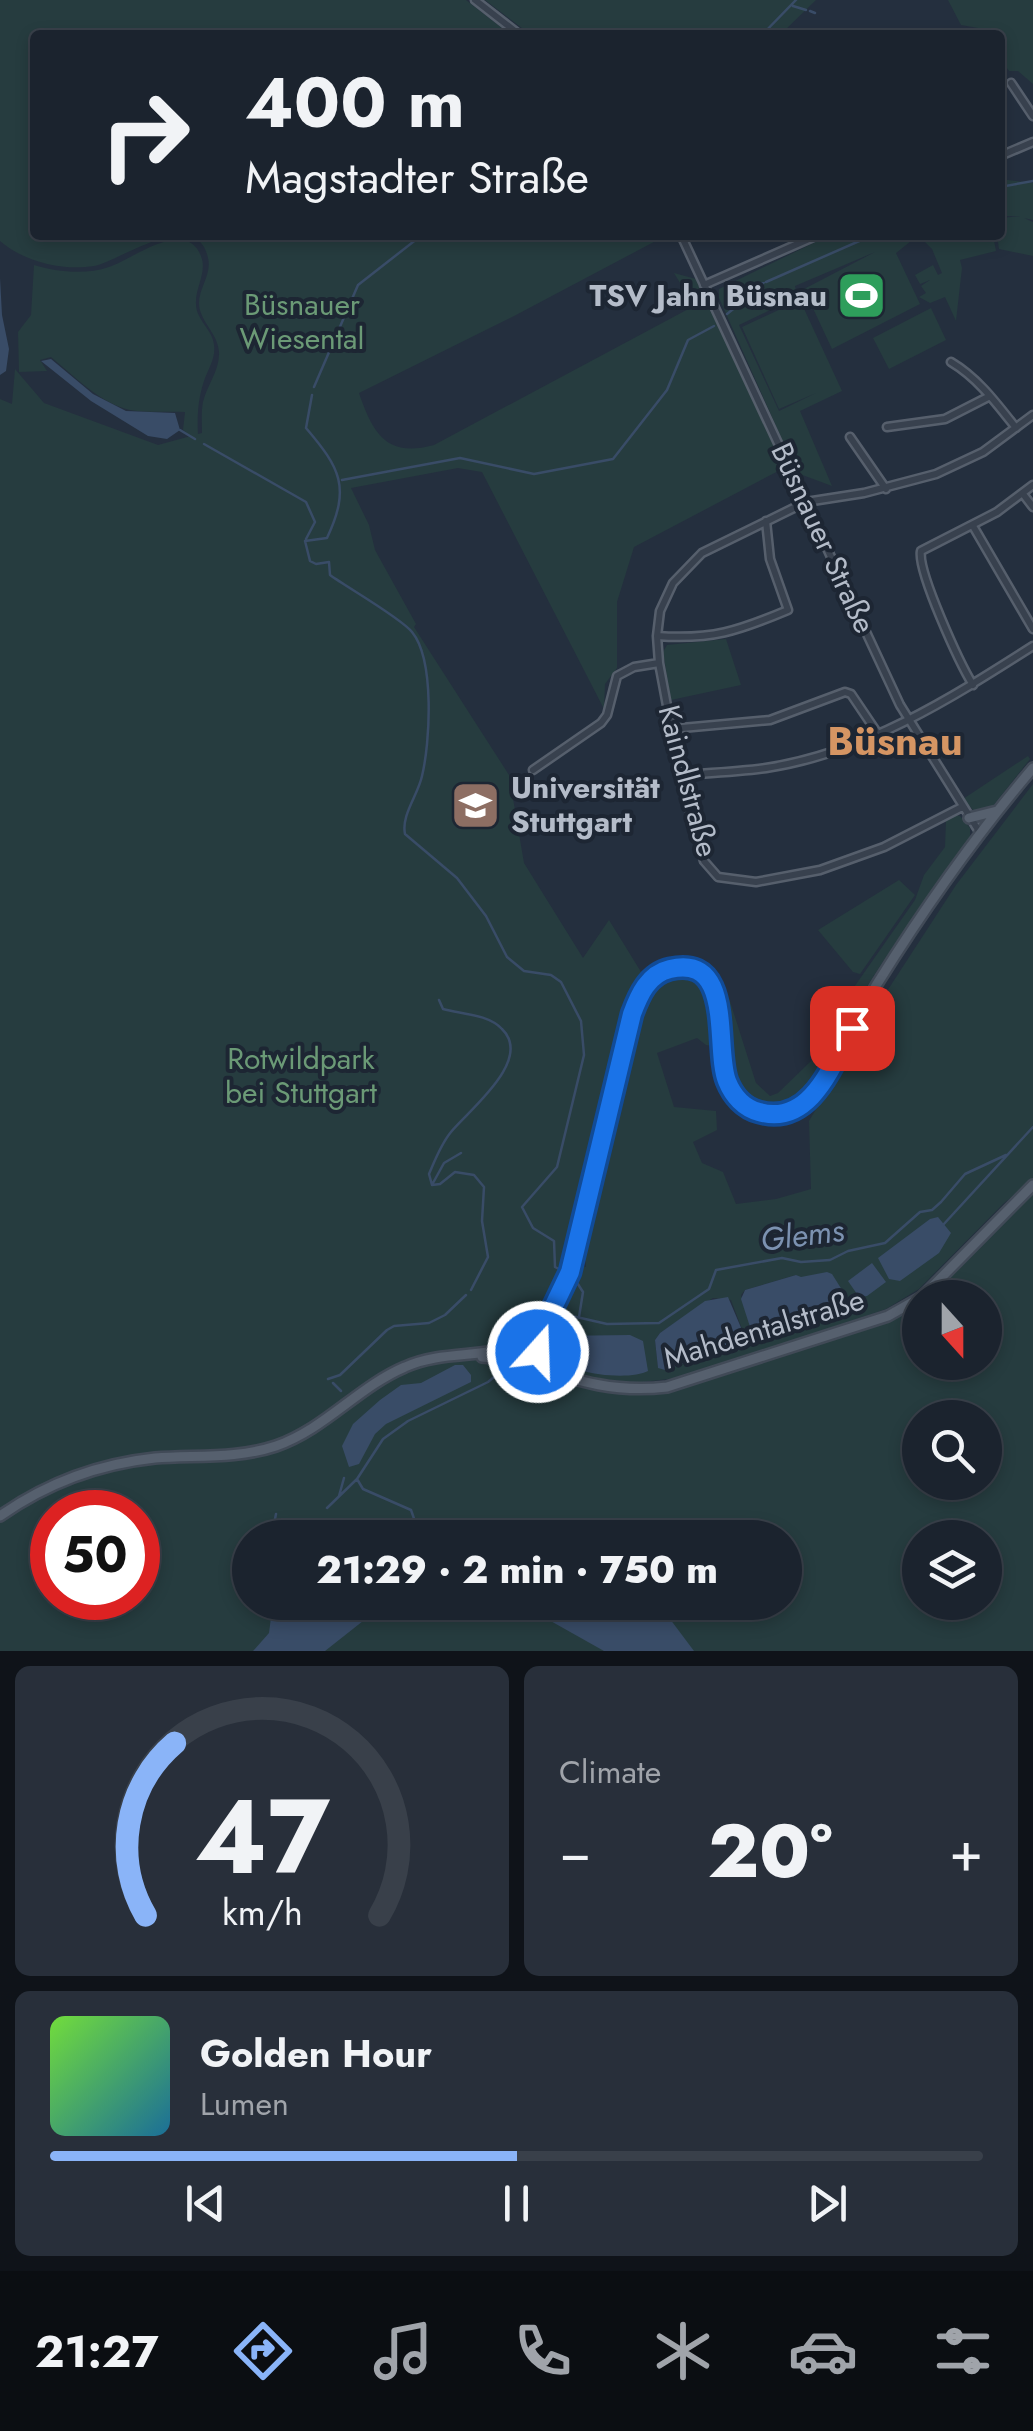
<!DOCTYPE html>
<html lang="en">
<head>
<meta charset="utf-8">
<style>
	body { margin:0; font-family:Jost,sans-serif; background:#282f3a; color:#f1f3f6; height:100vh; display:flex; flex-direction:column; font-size:38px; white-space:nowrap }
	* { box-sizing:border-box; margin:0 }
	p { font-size:32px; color:#a0a4aa }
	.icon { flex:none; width:55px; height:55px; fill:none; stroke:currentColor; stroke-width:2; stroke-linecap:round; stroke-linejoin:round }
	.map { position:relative; height:1651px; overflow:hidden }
	.drawer { display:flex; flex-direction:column; gap:15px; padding:15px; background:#0f1319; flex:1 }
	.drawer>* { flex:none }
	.top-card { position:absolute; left:30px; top:30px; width:975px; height:210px; border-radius:10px; box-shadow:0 5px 15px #0003,0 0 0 2px #39404a; background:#1b232e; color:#f1f3f6; overflow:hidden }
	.needle { width:65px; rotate:159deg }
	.tools { position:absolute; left:902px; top:1280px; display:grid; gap:20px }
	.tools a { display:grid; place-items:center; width:100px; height:100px; border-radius:50%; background:#1b232e; box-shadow:0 5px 15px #0003,0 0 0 2px #39404a; font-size:50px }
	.speed { position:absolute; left:30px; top:1490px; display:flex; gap:20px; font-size:50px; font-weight:700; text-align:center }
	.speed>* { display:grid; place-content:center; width:130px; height:130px; border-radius:50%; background:#1b232e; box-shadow:0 5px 15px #0003,0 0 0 2px #39404a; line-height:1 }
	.speed .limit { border:15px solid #d22; background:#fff; color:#111 }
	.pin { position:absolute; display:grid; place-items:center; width:85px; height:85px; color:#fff; margin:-42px; border-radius:20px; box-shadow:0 5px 15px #0006 }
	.me { position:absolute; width:110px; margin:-55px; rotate:20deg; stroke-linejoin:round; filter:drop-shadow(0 0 8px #0008) }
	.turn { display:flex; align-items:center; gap:35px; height:210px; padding:0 50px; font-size:45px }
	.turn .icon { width:130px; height:130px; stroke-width:2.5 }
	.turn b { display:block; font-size:70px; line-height:85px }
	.big { font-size:75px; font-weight:800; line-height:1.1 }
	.drawer .card { flex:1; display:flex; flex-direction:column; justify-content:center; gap:15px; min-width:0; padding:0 35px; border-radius:15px; background:#282f3a }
	.drawer .dial { align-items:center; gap:0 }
	.dial svg { height:260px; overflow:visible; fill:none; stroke:#39404a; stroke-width:7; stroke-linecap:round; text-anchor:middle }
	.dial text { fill:#f1f3f6; stroke:none }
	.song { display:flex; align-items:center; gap:30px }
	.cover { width:120px; height:120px; border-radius:15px; background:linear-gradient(135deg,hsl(100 70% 55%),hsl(200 70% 35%)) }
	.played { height:10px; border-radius:5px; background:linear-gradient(90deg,#8ab4f8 50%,#39404a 50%) }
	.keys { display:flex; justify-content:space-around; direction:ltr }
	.heat { display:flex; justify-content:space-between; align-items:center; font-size:55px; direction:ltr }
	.drawer .tiles { flex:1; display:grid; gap:15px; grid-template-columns:1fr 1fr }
	.card:last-child { grid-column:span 2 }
	.trip { position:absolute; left:232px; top:1520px; width:570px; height:100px; border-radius:50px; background:#1b232e; box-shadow:0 5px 15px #0003,0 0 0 2px #39404a; font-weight:800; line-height:100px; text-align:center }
	.tab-bar { display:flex; height:160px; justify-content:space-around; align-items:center; background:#0b0e12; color:#a0a4aa }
	.tab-bar .icon { width:70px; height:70px }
	.tab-bar .selected { color:#8ab4f8 }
	.tab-bar b { font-size:45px; color:#f1f3f6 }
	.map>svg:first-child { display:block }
	.green { fill:#263c3f; fill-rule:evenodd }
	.water { fill:#394c67 }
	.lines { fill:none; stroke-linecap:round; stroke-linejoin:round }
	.stream { stroke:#394c67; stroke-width:2.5 }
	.minor-casing { stroke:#565f6c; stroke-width:11 }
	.major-casing { stroke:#414a57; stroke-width:14 }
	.minor { stroke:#38414e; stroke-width:6 }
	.major { stroke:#56606e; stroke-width:9 }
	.route-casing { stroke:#114b97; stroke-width:25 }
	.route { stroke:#1a73e8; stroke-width:18 }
	.labels { text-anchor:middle; stroke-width:8; stroke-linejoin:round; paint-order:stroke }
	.poi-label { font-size:30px; font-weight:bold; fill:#b4bcc9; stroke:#1d2633; text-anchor:end }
	.park-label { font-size:30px; fill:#6b9a76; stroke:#1d2633 }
	.street-label { font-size:30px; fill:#b4bcc9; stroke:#1d2633 }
	.water-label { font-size:32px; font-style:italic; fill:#7c92b1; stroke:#1d2633 }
	.district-label { font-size:40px; font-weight:bold; fill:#d59563; stroke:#1d2633 }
</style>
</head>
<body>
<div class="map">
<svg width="1033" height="1651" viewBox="0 0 1033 1651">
	<rect width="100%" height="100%" fill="#242f3e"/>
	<!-- green -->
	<path class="green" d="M 0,0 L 466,0 L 511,35 L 35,35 L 35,235 L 667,235 L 516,315 L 359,393 C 373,434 387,458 434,445 L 694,306 L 674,273 L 696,279 L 784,468 L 634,547 L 617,602 L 617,668 L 605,684 L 604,709 L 482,472 L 458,468 L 351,488 L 369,525 L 375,550 L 416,624 L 414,627 L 509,775 L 524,863 L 583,958 L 609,920 L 646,980 L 627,1015 L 569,1256 L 545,1313 L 533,1328 L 544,1337 L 567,1334 L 553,1330 L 551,1324 L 578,1265 L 586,1267 L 585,1258 L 579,1262 L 583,1236 L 591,1230 L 588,1215 L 632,1029 C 636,1014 641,998 651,986 C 667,968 700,968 710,993 C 717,1010 717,1028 717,1047 L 706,1045 L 697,1038 L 657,1053 L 674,1107 L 716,1111 L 717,1130 L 693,1142 L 702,1163 L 723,1172 L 736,1204 L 776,1199 L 811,1189 L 809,1121 L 876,1008 L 956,885 L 1033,784 L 1033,1179 L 1003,1204 L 919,1289 L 886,1309 L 686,1377 L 634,1383 L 579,1376 L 574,1386 L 629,1395 L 685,1387 L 900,1315 L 920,1303 L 920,1362 L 985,1362 L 985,1298 L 928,1297 L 1033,1190 L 1033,1651 L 0,1651 L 0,399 L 12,404 L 15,369 L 44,403 L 158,445 L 191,436 L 183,430 L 185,412 C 168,411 147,413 130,410 C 100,403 74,376 51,357 L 40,360 L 47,371 L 19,372 L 18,332 L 31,315 L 34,265 C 57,272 86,275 109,267 C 132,260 188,214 202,259 C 206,274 195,289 196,304 C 196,320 213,330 214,345 C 216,358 208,369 204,381 C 198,399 197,416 198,434 L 202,433 C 202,423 201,412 203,402 C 207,385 220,370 219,352 C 218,333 199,321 199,303 C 199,288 212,274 208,258 C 197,205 118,262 94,266 C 63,271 24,262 0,241 ZM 796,1275 L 833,1317 L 755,1336 L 741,1295 L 745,1290 ZM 713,1298 L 731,1300 L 745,1337 L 665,1370 L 658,1367 L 655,1340 L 660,1333 ZM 920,1418 L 985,1418 L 985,1482 L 920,1482 ZM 52,1512 L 138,1512 L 138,1598 L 52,1598 ZM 250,1538 L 785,1538 L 785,1602 L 250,1602 ZM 920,1538 L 985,1538 L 985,1602 L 920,1602 Z
		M 485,0 L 816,0 L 780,35 L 531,35 Z
		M 948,0 L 1033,0 L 1033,84 L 1018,71 L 1009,71 L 1000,58 L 1000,35 L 984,35 L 978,28 L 961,25 Z
		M 1000,179 L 1033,183 L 1033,220 L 1024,218 L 1033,222 L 1033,256 L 999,249 L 997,235 L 1000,235 L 1000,218 L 1020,216 L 1000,216 Z
		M 830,235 L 993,235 L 996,251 L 960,260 L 962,268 L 956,321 L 945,297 L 930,303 L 919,297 L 926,293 L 921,286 L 930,280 L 920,284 L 915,275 L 933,265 L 938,275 L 942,273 L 932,249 L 922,239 L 911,241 L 896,253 L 920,304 L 832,349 L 804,289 L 875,252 L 795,286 L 797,297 L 739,325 L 779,411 L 816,393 L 779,409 L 742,327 L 800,300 L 842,391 L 800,411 L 832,486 L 797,473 L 719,298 L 719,289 Z
		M 931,308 L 946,340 L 889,369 L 873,338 Z
		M 726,639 L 741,685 L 671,700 L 663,652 L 667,645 Z
		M 1028,756 L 1030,759 L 989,811 L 976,813 L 963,799 Z
		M 955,815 L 960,816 L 970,828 L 970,837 C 935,888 897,938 865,990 C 846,1020 831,1076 804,1098 C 788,1110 764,1115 747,1100 C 719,1076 728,1031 722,998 L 728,995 L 756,1083 L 770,1096 L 778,1093 L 811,1061 L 845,1000 L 915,900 L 924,875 L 945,847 L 946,821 Z
		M 899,880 L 915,895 L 860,974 L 853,972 L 818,930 Z
		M 727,1097 C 753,1117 773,1126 805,1110 L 807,1114 C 783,1134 749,1120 726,1104 Z"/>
	<!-- water -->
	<path class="water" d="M 0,278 L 2,315 L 9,349 L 6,371 L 0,375 Z
		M 749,282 L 766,282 L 743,305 L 727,302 L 727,295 Z
		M 51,359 L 93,394 L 126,411 L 175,413 L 180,430 L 167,439 L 148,436 L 91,401 L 41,361 Z
		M 938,1217 L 951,1233 L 939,1253 L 900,1281 L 889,1279 L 878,1258 L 930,1219 Z
		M 872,1263 L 886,1282 L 867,1296 L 859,1297 L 848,1281 Z
		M 827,1272 L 832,1274 L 849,1301 C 835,1326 788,1326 763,1336 L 752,1333 L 741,1299 L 745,1290 L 796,1275 L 801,1277 Z
		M 728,1297 L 745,1337 L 742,1342 L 665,1370 L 658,1368 L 655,1340 L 660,1333 L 705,1301 Z
		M 630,1335 L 643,1341 L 648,1371 C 630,1381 563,1375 555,1353 C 553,1348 554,1341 555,1336 Z
		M 455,1365 L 463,1365 L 471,1375 L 471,1382 L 386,1424 L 375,1434 L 359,1464 L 349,1467 L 342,1446 L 353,1424 L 380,1400 L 401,1385 L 421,1383 Z
		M 429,1525 L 511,1530 L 542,1537 L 376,1537 Z
		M 273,1602 L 658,1603 L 694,1651 L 604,1651 L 524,1606 L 489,1604 L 384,1611 L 363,1621 L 325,1651 L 253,1651 L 269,1633 Z"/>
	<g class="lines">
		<!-- stream -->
		<path class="stream" d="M 793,6 L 806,10
			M 810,11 L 815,13
			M 762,35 L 796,0
			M 1000,187 L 1033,181
			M 766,282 L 873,235
			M 727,314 L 737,306
			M 314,387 L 358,285 L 422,235
			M 312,395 L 306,428 C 340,468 351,487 327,538 L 305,541 L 310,561 L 316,564 L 329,562 L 330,575 C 348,588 401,618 412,632 C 435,660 430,743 422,776 C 418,795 401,815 405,834 L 457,878 L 486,916 L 507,957 L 524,971 L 551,975 L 561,982 L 581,1021 L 584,1055 L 557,1167 L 522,1207 L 533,1228 L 554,1241 L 555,1267 L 563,1271
			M 180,430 L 195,439
			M 204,444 L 306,502 L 315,522 L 306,539
			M 342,480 L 460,458 L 534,474 L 613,459 L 667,390 L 688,340 L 714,326
			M 439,1000 L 443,1009 C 461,1014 488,1014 502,1029 C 534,1060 468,1111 451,1132 C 441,1144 435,1160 429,1174 L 432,1185 L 440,1184 L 455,1172 L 474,1175 L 484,1187 L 482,1221 L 488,1257 L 471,1290
			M 433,1183 L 444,1163 L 461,1153
			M 943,1225 L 1033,1127
			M 574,1278 L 583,1292 L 579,1317
			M 560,1325 L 572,1316 L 607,1324 L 659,1323 L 709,1289 L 716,1270 L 782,1258 L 801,1262 L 830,1260 L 848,1251 L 885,1243 L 920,1212 L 932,1210 L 941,1202 L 965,1174 L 1006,1155
			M 328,1379 L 340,1375 L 387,1330 L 394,1326 L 429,1323 L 445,1315 L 466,1295
			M 333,1383 L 341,1391
			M 357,1479 L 363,1489 L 411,1510 L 418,1530
			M 339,1496 L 344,1478
			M 327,1508 L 357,1479 L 383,1439 L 408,1421 L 488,1382 L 500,1372
			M 264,1538 L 274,1524 L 276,1514
			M 263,1602 L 261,1611 L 271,1615"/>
		<defs>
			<path id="minor" d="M 475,0 L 520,35
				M 1011,83 L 1033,116
				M 1000,156 L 1033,142
				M 681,235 L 900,705 L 980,833
				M 704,285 L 818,235
				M 951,362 C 978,378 997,404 1016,428
				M 887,427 L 945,419 L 990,396
				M 850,437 L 886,489
				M 1023,494 L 1033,507
				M 973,526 L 1033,629
				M 657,636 C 712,640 738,631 788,610 L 770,559 L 766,521
				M 973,685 C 960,664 917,571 921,551 L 997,512 L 1033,485
				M 671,729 L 770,720 L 845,692 L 851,694 L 878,734
				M 533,770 L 601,723 L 607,715 L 617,676 L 634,667 L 659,663
				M 680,775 C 709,773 738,772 766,768 C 865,753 950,699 1033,646
				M 962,807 L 884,847 L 820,870 L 756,882 L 718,877 L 704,861 L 680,775 L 659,663 L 657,636 L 660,611 L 673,583 L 702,553 L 806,502 L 864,493 L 936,474 L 983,452 L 1033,415"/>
			<path id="major" d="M 969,818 L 997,811
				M 921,1298 L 1033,1185
				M 535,1345 L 568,1279 L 632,1014 C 639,995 648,974 669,969 C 753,949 690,1100 765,1114 C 781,1117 795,1111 807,1101 C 834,1079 857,1016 877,984 C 924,909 976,835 1033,768
				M 482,1357 L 506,1359 L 519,1368 L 527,1369 L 537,1359 L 537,1348 L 530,1340 L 516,1341 L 510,1348 L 509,1360
				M 533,1366 C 579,1382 617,1393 667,1387 L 888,1316 L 920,1298
				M 0,1516 C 47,1483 98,1464 155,1458 C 196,1455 237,1459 276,1446 C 325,1429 358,1387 405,1367 C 438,1352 475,1357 510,1348"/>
		</defs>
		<!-- minor casing -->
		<use href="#minor" class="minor-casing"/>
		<!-- major casing -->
		<use href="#major" class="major-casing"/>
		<!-- minor -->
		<use href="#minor" class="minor"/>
		<!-- major -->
		<use href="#major" class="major"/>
	</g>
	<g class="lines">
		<defs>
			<path id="route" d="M 538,1352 L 535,1345 L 570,1272 L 632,1014 C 639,995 648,974 670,969 C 735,954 714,1048 727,1081 C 733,1096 744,1108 759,1112 C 811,1127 833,1063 852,1028"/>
		</defs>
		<!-- route casing -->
		<use href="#route" class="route-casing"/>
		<!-- route -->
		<use href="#route" class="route"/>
	</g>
	<!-- icons -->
	<defs>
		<symbol id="stadium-square" viewBox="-11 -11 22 22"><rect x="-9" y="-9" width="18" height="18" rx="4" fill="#2e9e5b" stroke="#1d2633"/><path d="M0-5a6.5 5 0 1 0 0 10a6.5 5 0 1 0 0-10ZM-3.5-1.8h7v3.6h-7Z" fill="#fff"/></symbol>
		<symbol id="university-square" viewBox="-11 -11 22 22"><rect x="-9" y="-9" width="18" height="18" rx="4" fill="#8d6e63" stroke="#1d2633"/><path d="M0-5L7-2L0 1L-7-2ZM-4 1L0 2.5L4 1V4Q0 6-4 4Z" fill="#fff"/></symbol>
	</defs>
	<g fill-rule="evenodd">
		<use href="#stadium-square" x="834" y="268" width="55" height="55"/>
		<use href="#university-square" x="448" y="778" width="55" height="55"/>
	</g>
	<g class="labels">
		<!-- poi labels -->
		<g class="poi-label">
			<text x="827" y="306">TSV Jahn Büsnau</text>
			<text x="511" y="798" text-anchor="start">Universität<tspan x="511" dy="34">Stuttgart</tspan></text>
		</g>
		<!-- park labels -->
		<g class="park-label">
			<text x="302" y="315">Büsnauer<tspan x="302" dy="34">Wiesental</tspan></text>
			<text x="301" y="1069">Rotwildpark<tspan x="301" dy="34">bei Stuttgart</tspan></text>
		</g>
		<!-- street labels -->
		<g class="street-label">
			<text transform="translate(823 538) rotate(65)" y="10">Büsnauer Straße</text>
			<text transform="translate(688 781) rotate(75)" y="10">Kaindlstraße</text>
			<text transform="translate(764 1329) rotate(-17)" y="10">Mahdentalstraße</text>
		</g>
		<!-- water labels -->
		<g class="water-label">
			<text transform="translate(802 1235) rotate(-7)" y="11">Glems</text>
		</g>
		<!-- district labels -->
		<g class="district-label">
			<text x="895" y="755">Büsnau</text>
		</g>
	</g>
</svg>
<div class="tools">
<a><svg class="needle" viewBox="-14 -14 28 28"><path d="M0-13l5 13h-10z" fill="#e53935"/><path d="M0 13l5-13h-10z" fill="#a0a4aa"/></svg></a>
<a><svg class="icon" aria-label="search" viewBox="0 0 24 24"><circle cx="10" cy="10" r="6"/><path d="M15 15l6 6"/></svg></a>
<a><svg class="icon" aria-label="layers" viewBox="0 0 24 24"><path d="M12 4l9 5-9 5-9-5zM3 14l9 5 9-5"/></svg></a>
</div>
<div class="speed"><div class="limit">50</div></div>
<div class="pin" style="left:852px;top:1028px;background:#d93025"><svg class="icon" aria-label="arrive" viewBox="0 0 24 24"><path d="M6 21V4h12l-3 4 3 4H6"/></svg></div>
<svg class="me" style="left:538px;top:1352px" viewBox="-20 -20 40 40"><circle r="17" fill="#1a73e8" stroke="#fff" stroke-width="3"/><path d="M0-11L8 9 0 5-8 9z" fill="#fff"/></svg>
<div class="trip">21:29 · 2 min · 750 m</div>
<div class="top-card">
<div class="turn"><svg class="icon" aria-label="right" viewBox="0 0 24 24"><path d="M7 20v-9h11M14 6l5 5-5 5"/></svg><div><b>400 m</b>Magstadter Straße</div></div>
</div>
</div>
<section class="drawer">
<div class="tiles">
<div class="card dial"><svg viewBox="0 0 100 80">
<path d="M14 69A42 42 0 1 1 86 69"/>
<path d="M14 69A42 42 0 0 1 23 16" stroke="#8ab4f8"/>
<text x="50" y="56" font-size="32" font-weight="700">47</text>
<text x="50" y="72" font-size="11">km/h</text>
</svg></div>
<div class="card"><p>Climate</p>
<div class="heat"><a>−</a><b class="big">20°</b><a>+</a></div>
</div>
<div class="card">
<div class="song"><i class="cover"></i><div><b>Golden Hour</b><p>Lumen</p></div></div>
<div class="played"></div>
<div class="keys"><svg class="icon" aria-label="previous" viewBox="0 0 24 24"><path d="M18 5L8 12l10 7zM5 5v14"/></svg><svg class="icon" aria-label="pause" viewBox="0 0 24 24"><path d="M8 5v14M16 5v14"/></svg><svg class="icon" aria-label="next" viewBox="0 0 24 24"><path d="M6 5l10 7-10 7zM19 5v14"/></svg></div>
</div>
</div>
</section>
<nav class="tab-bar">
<b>21:27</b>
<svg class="icon selected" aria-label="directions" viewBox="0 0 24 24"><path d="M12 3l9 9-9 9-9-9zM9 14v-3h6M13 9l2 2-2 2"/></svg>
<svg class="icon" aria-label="music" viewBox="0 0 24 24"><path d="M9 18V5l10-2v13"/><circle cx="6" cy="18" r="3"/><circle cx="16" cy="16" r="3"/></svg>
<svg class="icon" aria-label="phone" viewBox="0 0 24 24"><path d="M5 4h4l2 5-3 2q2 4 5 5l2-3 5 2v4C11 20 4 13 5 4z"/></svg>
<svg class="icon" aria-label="climate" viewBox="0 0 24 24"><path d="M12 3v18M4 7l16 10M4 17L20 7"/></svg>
<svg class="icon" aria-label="car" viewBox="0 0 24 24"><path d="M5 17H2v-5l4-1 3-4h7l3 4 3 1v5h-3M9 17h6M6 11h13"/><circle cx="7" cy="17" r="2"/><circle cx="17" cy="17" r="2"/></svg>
<svg class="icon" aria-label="filters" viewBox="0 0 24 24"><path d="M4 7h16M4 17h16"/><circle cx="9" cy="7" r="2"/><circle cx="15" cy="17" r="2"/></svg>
</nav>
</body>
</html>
